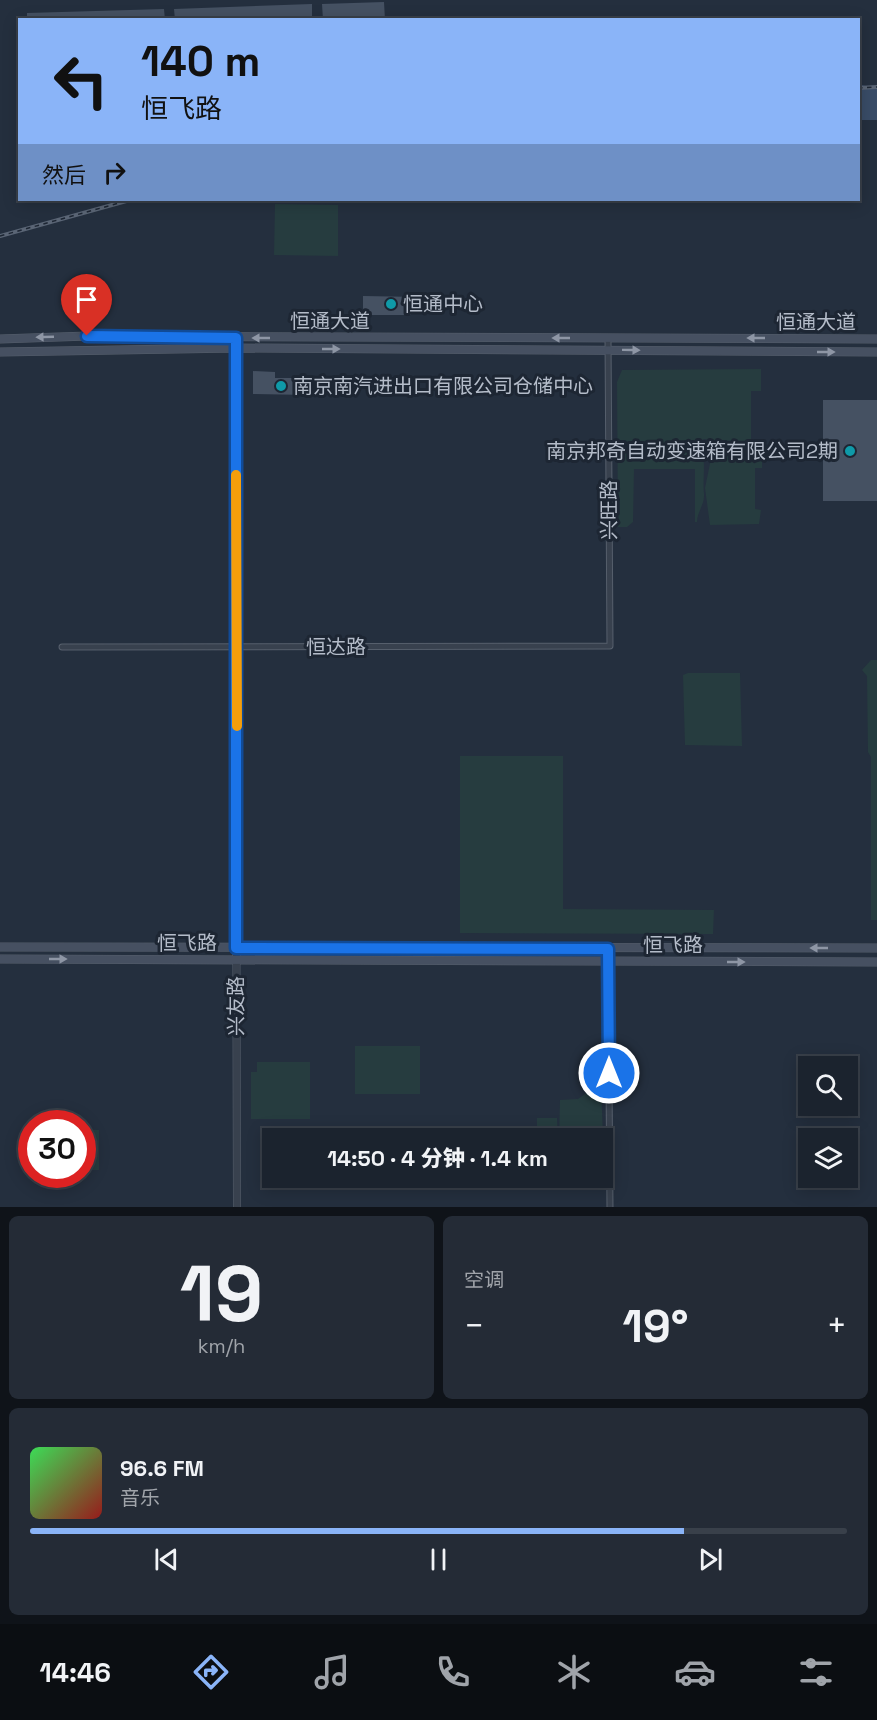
<!DOCTYPE html>
<html lang="zh">
<head>
<meta charset="utf-8">
<style>
	body { margin:0; font-family:"Space Grotesk","Noto Sans SC",sans-serif; background:#242b36; color:#f1f3f6; height:100vh; display:flex; flex-direction:column; font-size:22px; white-space:nowrap }
	* { box-sizing:border-box; margin:0 }
	p { font-size:20px; color:#a0a4aa }
	.icon { flex:none; width:33px; height:33px; fill:none; stroke:currentColor; stroke-width:2; stroke-linecap:round; stroke-linejoin:round }
	.map { position:relative; height:1207px; overflow:hidden }
	.side { display:flex; flex-direction:column; gap:9px; padding:9px; background:#0f1319; flex:1 }
	.side>* { flex:none }
	.banner { position:absolute; left:18px; top:18px; width:842px; height:183px; border-radius:0px; box-shadow:0 3px 15px #0003,0 0 0 2px #39404a; background:#8ab4f8; color:#111; overflow:hidden }
	.tools { position:absolute; left:798px; top:1056px; display:grid; gap:12px }
	.tools a { display:grid; place-items:center; width:60px; height:60px; border-radius:0px; background:#1b232e; box-shadow:0 3px 15px #0003,0 0 0 2px #39404a; font-size:30px }
	.speed { position:absolute; left:18px; top:1110px; display:flex; gap:12px; font-size:30px; font-weight:700; text-align:center }
	.speed>* { display:grid; place-content:center; width:78px; height:78px; border-radius:50%; background:#1b232e; box-shadow:0 3px 15px #0003,0 0 0 2px #39404a; line-height:1 }
	.speed .limit { border:9px solid #d22; background:#fff; color:#111 }
	.pin { position:absolute; display:grid; place-items:center; width:51px; height:51px; color:#fff; margin:-62px -26px; border-radius:50% 50% 50% 0; rotate:-45deg; box-shadow:0 0 6px #0007 }
	.pin .icon { rotate:45deg }
	.me { position:absolute; width:66px; margin:-33px; rotate:0deg; stroke-linejoin:round; filter:drop-shadow(0 0 4px #0008) }
	.turn { display:flex; align-items:center; gap:21px; height:126px; padding:0 24px; font-size:27px }
	.turn .icon { width:78px; height:78px; stroke-width:2.5 }
	.turn b { display:block; font-size:42px; line-height:51px }
	.then { display:flex; align-items:center; height:57px; padding:0 24px; background:#0003; gap:12px; font-size:22px }
	.big { font-size:45px; font-weight:800; line-height:1.1 }
	.side .card { flex:1; display:flex; flex-direction:column; justify-content:center; gap:9px; min-width:0; padding:0 21px; border-radius:9px; background:#242b36 }
	.side .dial { align-items:center; gap:0 }
	.dial b { font-size:78px; line-height:1 }
	.song { display:flex; align-items:center; gap:18px }
	.cover { width:72px; height:72px; border-radius:9px; background:linear-gradient(135deg,hsl(130 70% 55%),hsl(0 70% 35%)) }
	.played { height:6px; border-radius:3px; background:linear-gradient(90deg,#8ab4f8 80%,#39404a 80%) }
	.keys { display:flex; justify-content:space-around; direction:ltr }
	.heat { display:flex; justify-content:space-between; align-items:center; font-size:33px; direction:ltr }
	.side .tiles { flex:1; display:grid; gap:9px; grid-template-columns:1fr 1fr }
	.card:last-child { grid-column:span 2 }
	.trip { position:absolute; left:262px; top:1128px; width:351px; height:60px; border-radius:0px; background:#1b232e; box-shadow:0 3px 15px #0003,0 0 0 2px #39404a; font-weight:800; line-height:60px; text-align:center }
	.tab-bar { display:flex; height:96px; justify-content:space-around; align-items:center; background:#0b0e12; color:#a0a4aa }
	.tab-bar .icon { width:42px; height:42px }
	.tab-bar .current { color:#8ab4f8 }
	.tab-bar b { font-size:27px; color:#f1f3f6 }
	.map>svg:first-child { display:block }
	.green { fill:#263c3f }
	.water { fill:#394c67 }
	.building { fill:#455162 }
	.lines { fill:none; stroke-linecap:round; stroke-linejoin:round }
	.minor-casing { stroke:#565f6c; stroke-width:7 }
	.tertiary-casing { stroke:#565f6c; stroke-width:8 }
	.secondary-casing { stroke:#565f6c; stroke-width:9 }
	.minor { stroke:#38414e; stroke-width:5 }
	.tertiary { stroke:#38414e; stroke-width:7 }
	.secondary { stroke:#465061; stroke-width:8 }
	.rail-casing { stroke:#5a6575; stroke-width:4 }
	.rail { stroke:#1d2633; stroke-width:1.5; stroke-dasharray:4.5; stroke-linecap:butt }
	.oneway { fill:#8e96a5 }
	.route-casing { stroke:#114b97; stroke-width:15 }
	.route { stroke:#1a73e8; stroke-width:10 }
	.slow { stroke:#f59e0b; stroke-width:10 }
	.culture-dot { fill:#0f9aa8; stroke:#1d2633; stroke-width:2 }
	.labels { text-anchor:middle; stroke-width:6; stroke-linejoin:round; paint-order:stroke }
	.poi-label { font-size:20px; fill:#b4bcc9; stroke:#1d2633; text-anchor:start }
	.street-label { font-size:20px; fill:#b4bcc9; stroke:#1d2633 }
</style>
</head>
<body>
<div class="map">
<svg width="877" height="1207" viewBox="0 0 877 1207">
	<rect width="100%" height="100%" fill="#242f3e"/>
	<!-- green -->
	<path class="green" d="M 275,204 L 338,205 L 338,256 L 274,255 Z
		M 761,369 L 761,391 L 751,391 L 751,445 L 762,446 L 762,468 L 755,468 L 755,509 L 761,510 L 759,524 L 710,525 L 705,488 L 714,444 L 713,440 L 704,439 L 700,441 C 699,450 704,457 704,465 C 704,476 703,484 704,494 C 705,504 697,512 697,522 L 695,522 L 695,469 L 634,469 L 633,522 L 627,527 L 618,527 L 617,382 L 622,370 Z
		M 871,660 L 877,660 L 877,920 L 871,920 L 871,757 L 868,752 L 867,676 L 862,670 Z
		M 688,673 L 740,673 L 742,746 L 685,745 L 683,675 Z
		M 460,756 L 563,756 L 563,909 L 714,910 L 713,934 L 460,933 Z
		M 355,1046 L 420,1046 L 420,1094 L 355,1094 Z
		M 257,1062 L 310,1062 L 310,1119 L 251,1119 L 251,1072 L 257,1072 Z
		M 601,1082 L 603,1138 L 559,1138 L 560,1100 L 578,1099 Z
		M 537,1118 L 557,1118 L 558,1138 L 537,1138 Z
		M 83,1129 L 99,1130 L 99,1170 L 83,1170 Z"/>
	<!-- water -->
	<path class="water" d="M 858,84 L 877,89 L 877,120 L 858,120 Z"/>
	<!-- building -->
	<path class="building" d="M 384,2 L 385,20 L 323,20 L 322,4 Z
		M 312,4 L 312,20 L 175,20 L 174,9 Z
		M 164,9 L 165,20 L 27,20 L 27,13 Z
		M 363,296 L 419,297 L 419,312 L 411,311 L 411,315 L 363,315 Z
		M 253,371 L 275,372 L 275,378 L 308,378 L 308,395 L 253,394 Z
		M 823,400 L 877,400 L 877,501 L 823,501 Z
		M 272,1128 L 318,1128 L 318,1138 L 272,1138 Z"/>
	<g class="lines">
		<defs>
			<path id="minor" d="M 62,647 L 610,646 L 608,338
				M 608,949 L 610,1207"/>
			<path id="tertiary" d="M 235,338 L 237,1207"/>
			<path id="secondary" d="M 0,339 L 88,336 L 877,339
				M 0,352 L 235,348 L 877,352
				M 0,947 L 877,948
				M 0,959 L 877,962"/>
		</defs>
		<!-- minor casing -->
		<use href="#minor" class="minor-casing"/>
		<!-- tertiary casing -->
		<use href="#tertiary" class="tertiary-casing"/>
		<!-- secondary casing -->
		<use href="#secondary" class="secondary-casing"/>
		<!-- minor -->
		<use href="#minor" class="minor"/>
		<!-- tertiary -->
		<use href="#tertiary" class="tertiary"/>
		<!-- secondary -->
		<use href="#secondary" class="secondary"/>
		<defs>
			<path id="rail" d="M 858,88 L 877,87
				M 0,236 L 130,200"/>
		</defs>
		<!-- rail casing -->
		<use href="#rail" class="rail-casing"/>
		<!-- rail -->
		<use href="#rail" class="rail"/>
	</g>
	<!-- one-way arrows -->
	<defs><path id="oneway-solid" d="M-6-.8H1V-3.2L6.5 0L1 3.2V.8H-6Z" transform="scale(1.5)"/></defs>
	<g class="oneway">
		<use href="#oneway-solid" transform="translate(45 337) rotate(178)"/>
		<use href="#oneway-solid" transform="translate(261 338) rotate(-180)"/>
		<use href="#oneway-solid" transform="translate(561 338) rotate(-180)"/>
		<use href="#oneway-solid" transform="translate(756 338) rotate(-180)"/>
		<use href="#oneway-solid" transform="translate(331 349)"/>
		<use href="#oneway-solid" transform="translate(631 350) rotate(1)"/>
		<use href="#oneway-solid" transform="translate(826 352)"/>
		<use href="#oneway-solid" transform="translate(819 948) rotate(180)"/>
		<use href="#oneway-solid" transform="translate(58 959)"/>
		<use href="#oneway-solid" transform="translate(736 962)"/>
	</g>
	<g class="lines">
		<defs>
			<path id="route" d="M 87,336 L 236,338 L 236,948 L 608,949 L 609,1073"/>
		</defs>
		<!-- route casing -->
		<use href="#route" class="route-casing"/>
		<!-- route -->
		<use href="#route" class="route"/>
		<!-- slow -->
		<path class="slow" d="M 236,475 L 237,726"/>
	</g>
	<!-- markers -->
	<g class="culture-dot">
		<circle cx="391" cy="304" r="6"/>
		<circle cx="281" cy="386" r="6"/>
		<circle cx="850" cy="451" r="6"/>
	</g>
	<g class="labels">
		<!-- poi labels -->
		<g class="poi-label">
			<text x="403" y="311">恒通中心</text>
			<text x="293" y="393">南京南汽进出口有限公司仓储中心</text>
			<text x="838" y="458" text-anchor="end">南京邦奇自动变速箱有限公司2期</text>
		</g>
		<!-- street labels -->
		<g class="street-label">
			<text x="330" y="328">恒通大道</text>
			<text x="816" y="329">恒通大道</text>
			<text transform="translate(609 510) rotate(-90)" y="7">兴旺路</text>
			<text x="336" y="654">恒达路</text>
			<text x="187" y="950">恒飞路</text>
			<text x="673" y="952">恒飞路</text>
			<text transform="translate(236 1006) rotate(-90)" y="7">兴友路</text>
		</g>
	</g>
</svg>
<div class="tools">
<a><svg class="icon" aria-label="search" viewBox="0 0 24 24"><circle cx="10" cy="10" r="6"/><path d="M15 15l6 6"/></svg></a>
<a><svg class="icon" aria-label="layers" viewBox="0 0 24 24"><path d="M12 4l9 5-9 5-9-5zM3 14l9 5 9-5"/></svg></a>
</div>
<div class="speed"><div class="limit">30</div></div>
<div class="pin" style="left:87px;top:336px;background:#d93025"><svg class="icon" aria-label="arrive" viewBox="0 0 24 24"><path d="M6 21V4h12l-3 4 3 4H6"/></svg></div>
<svg class="me" style="left:609px;top:1073px" viewBox="-20 -20 40 40"><circle r="17" fill="#1a73e8" stroke="#fff" stroke-width="3"/><path d="M0-11L8 9 0 5-8 9z" fill="#fff"/></svg>
<div class="trip">14:50 · 4 分钟 · 1.4 km</div>
<div class="banner">
<div class="turn"><svg class="icon" aria-label="left" viewBox="0 0 24 24"><path d="M17 20v-9H6M10 6l-5 5 5 5"/></svg><div><b>140 m</b>恒飞路</div></div>
<div class="then">然后<svg class="icon" aria-label="right" viewBox="0 0 24 24"><path d="M7 20v-9h11M14 6l5 5-5 5"/></svg></div>
</div>
</div>
<section class="side">
<div class="tiles">
<div class="card dial"><b>19</b><p>km/h</p></div>
<div class="card"><p>空调</p>
<div class="heat"><a>−</a><b class="big">19°</b><a>+</a></div>
</div>
<div class="card">
<div class="song"><i class="cover"></i><div><b>96.6 FM</b><p>音乐</p></div></div>
<div class="played"></div>
<div class="keys"><svg class="icon" aria-label="previous" viewBox="0 0 24 24"><path d="M18 5L8 12l10 7zM5 5v14"/></svg><svg class="icon" aria-label="pause" viewBox="0 0 24 24"><path d="M8 5v14M16 5v14"/></svg><svg class="icon" aria-label="next" viewBox="0 0 24 24"><path d="M6 5l10 7-10 7zM19 5v14"/></svg></div>
</div>
</div>
</section>
<nav class="tab-bar">
<b>14:46</b>
<svg class="icon current" aria-label="directions" viewBox="0 0 24 24"><path d="M12 3l9 9-9 9-9-9zM9 14v-3h6M13 9l2 2-2 2"/></svg>
<svg class="icon" aria-label="music" viewBox="0 0 24 24"><path d="M9 18V5l10-2v13"/><circle cx="6" cy="18" r="3"/><circle cx="16" cy="16" r="3"/></svg>
<svg class="icon" aria-label="phone" viewBox="0 0 24 24"><path d="M5 4h4l2 5-3 2q2 4 5 5l2-3 5 2v4C11 20 4 13 5 4z"/></svg>
<svg class="icon" aria-label="climate" viewBox="0 0 24 24"><path d="M12 3v18M4 7l16 10M4 17L20 7"/></svg>
<svg class="icon" aria-label="car" viewBox="0 0 24 24"><path d="M5 17H2v-5l4-1 3-4h7l3 4 3 1v5h-3M9 17h6M6 11h13"/><circle cx="7" cy="17" r="2"/><circle cx="17" cy="17" r="2"/></svg>
<svg class="icon" aria-label="filters" viewBox="0 0 24 24"><path d="M4 7h16M4 17h16"/><circle cx="9" cy="7" r="2"/><circle cx="15" cy="17" r="2"/></svg>
</nav>
</body>
</html>
